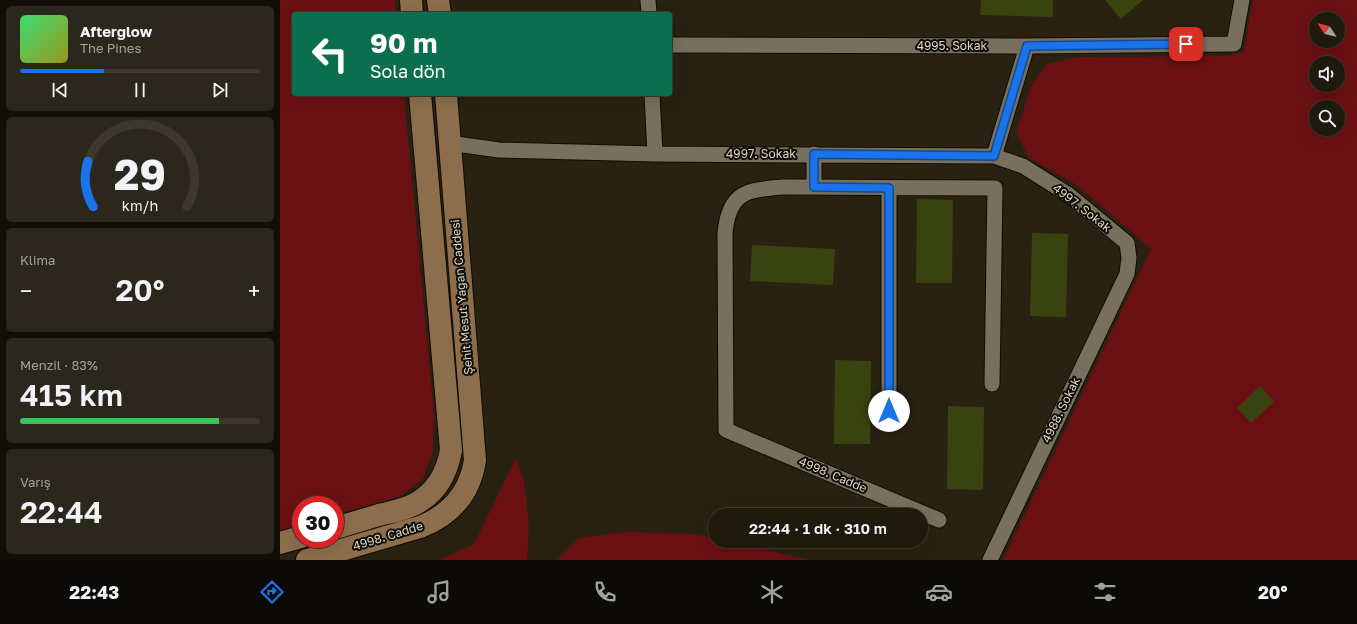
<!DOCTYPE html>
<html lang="tr">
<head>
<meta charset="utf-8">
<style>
	body { margin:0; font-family:"Golos Text",sans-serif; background:#2c271c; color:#f1f3f6; height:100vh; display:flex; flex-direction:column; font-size:15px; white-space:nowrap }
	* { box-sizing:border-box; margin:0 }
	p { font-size:13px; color:#a1a19e }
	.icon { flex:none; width:22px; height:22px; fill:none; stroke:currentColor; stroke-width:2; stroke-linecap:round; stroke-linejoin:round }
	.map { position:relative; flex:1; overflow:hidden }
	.details { display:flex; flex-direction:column; gap:6px; padding:6px; background:#110e08; width:280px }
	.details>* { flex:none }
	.hud { position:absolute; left:12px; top:12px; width:380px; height:84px; border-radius:4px; box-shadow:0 4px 16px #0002,0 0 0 1px #3c382e; background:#0b6e4f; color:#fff; overflow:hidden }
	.needle { width:26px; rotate:306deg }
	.controls { position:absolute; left:1029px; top:12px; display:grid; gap:8px }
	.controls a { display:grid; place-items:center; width:36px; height:36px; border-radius:50%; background:#1f1a0e; box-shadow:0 4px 16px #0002,0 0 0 1px #3c382e; font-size:20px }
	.speed { position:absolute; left:12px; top:496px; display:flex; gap:8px; font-size:20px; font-weight:700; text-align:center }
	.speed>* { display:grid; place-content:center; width:52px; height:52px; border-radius:50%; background:#1f1a0e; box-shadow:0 4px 16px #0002,0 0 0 1px #3c382e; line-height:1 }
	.speed .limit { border:6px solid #d22; background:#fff; color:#111 }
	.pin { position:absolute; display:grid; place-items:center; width:34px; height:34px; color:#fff; margin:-17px; border-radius:8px; box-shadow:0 2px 6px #0006 }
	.me { position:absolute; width:44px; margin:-22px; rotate:0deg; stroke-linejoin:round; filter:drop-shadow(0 0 3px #0008) }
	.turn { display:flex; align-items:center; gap:14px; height:84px; padding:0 12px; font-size:18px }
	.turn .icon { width:52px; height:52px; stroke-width:2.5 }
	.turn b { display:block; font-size:28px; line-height:34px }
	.big { font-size:30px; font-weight:600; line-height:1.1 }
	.details .card { flex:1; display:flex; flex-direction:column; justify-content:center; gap:6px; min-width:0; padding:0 14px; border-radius:6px; background:#2c271c }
	.details .dial { align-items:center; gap:0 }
	.dial svg { height:104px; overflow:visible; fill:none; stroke:#3c382e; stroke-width:7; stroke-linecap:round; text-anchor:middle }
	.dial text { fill:#f1f3f6; stroke:none }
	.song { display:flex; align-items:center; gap:12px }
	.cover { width:48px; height:48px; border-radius:6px; background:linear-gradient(135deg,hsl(140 70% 55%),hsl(60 70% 35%)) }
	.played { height:4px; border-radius:2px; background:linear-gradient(90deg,#1a73e8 35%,#3c382e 35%) }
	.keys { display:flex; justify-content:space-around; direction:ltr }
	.heat { display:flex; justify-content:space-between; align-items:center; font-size:22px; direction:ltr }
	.charge { height:6px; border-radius:3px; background:linear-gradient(90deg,#34c759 83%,#3c382e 0) }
	.trip { position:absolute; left:428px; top:508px; width:220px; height:40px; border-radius:20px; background:#1f1a0e; box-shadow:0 4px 16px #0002,0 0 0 1px #3c382e; font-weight:600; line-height:40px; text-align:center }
	.tabs { display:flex; height:64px; justify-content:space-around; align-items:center; background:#0c0a06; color:#a1a19e }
	.tabs .icon { width:28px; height:28px }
	.tabs .selected { color:#1a73e8 }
	.tabs b { font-size:18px; color:#f1f3f6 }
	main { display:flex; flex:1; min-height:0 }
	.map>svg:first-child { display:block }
	.green { fill:#6a1013; fill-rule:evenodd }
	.building { fill:#39430f }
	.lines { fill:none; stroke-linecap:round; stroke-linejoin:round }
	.street-casing { stroke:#120c01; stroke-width:17 }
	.secondary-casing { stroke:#120c01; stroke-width:24 }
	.street { stroke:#78705d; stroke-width:15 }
	.secondary { stroke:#8c6e4c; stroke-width:22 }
	.route-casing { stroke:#114b97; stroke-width:10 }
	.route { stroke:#1a73e8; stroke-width:7 }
	.labels { text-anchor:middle; stroke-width:4; stroke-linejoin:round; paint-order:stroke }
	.street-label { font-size:12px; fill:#dad6cc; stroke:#0f0c06 }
</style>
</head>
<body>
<main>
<section class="details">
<div class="card">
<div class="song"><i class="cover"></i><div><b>Afterglow</b><p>The Pines</p></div></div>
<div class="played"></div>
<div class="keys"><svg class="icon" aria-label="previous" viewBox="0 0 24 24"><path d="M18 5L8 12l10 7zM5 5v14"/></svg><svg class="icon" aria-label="pause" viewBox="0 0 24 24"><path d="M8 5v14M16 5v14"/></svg><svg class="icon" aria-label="next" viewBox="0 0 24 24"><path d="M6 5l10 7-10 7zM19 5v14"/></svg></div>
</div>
<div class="card dial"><svg viewBox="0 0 100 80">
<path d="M14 69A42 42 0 1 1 86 69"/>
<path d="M14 69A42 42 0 0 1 10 34" stroke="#1a73e8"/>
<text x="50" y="56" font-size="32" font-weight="700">29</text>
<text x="50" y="72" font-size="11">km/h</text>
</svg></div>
<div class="card"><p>Klima</p>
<div class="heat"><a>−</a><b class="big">20°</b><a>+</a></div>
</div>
<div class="card"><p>Menzil · 83%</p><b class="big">415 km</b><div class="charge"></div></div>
<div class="card"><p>Varış</p><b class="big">22:44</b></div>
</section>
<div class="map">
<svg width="1077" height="560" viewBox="0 0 1077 560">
	<rect width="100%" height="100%" fill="#292212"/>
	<!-- green -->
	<path class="green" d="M 0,0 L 115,0 L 116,14 L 14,14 L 14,94 L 124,94 L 154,415 L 153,451 L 143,479 L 121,496 L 55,515 L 55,505 L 21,505 L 21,525 L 0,531 Z
		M 973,0 L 1077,0 L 1077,560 L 723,560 L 871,249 L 797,185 L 749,158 L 736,132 L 752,84 L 767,64 L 797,57 L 949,56 L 964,51 ZM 1036,19 L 1058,19 L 1058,41 L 1036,41 ZM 1036,63 L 1058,63 L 1058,85 L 1036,85 ZM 1036,107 L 1058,107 L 1058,129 L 1036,129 Z
		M 236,458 L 244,480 L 249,527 L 247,560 L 159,560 L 194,544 Z
		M 345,532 L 413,534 L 435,538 L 435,541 L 447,541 L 529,560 L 277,560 L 299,538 Z"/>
	<!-- building -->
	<path class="building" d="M 701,0 L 773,0 L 773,17 L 700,15 Z
		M 825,0 L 863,0 L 841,19 Z
		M 637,199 L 673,200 L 672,283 L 636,283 Z
		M 752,233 L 788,234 L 786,317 L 750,316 Z
		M 472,245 L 555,249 L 553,285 L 470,281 Z
		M 555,360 L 591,361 L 590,444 L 554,444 Z
		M 980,386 L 994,402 L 971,423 L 957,408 Z
		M 668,406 L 704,407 L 703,490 L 667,489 Z"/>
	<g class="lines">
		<defs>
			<path id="street" d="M 368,0 L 369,14
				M 390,45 L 747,46 L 954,44 L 962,0
				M 372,94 L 375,154
				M 169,143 L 219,150 L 375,154 L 714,156 L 743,166 L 789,195 L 847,243 L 849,258 L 847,274 L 710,560
				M 714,156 L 747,46
				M 534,187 L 534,154
				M 609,188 L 609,411
				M 659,520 L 446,430 L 445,233 C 449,191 467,190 504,187 L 715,188 L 712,384"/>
			<path id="secondary" d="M 131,0 L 132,14
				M 158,0 L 160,14
				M 55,528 C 70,524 85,519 99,515 C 111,512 124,510 135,504 C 156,493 167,473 171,450 L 140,94
				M 0,543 L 21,537
				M 27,560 L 140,527 C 171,515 190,493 195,460 L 166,94"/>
		</defs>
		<!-- street casing -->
		<use href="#street" class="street-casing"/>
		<!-- secondary casing -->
		<use href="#secondary" class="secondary-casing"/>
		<!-- street -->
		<use href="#street" class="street"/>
		<!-- secondary -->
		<use href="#secondary" class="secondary"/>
	</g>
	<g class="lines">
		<defs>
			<path id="route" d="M 609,411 L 609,188 L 534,187 L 534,154 L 714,156 L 747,46 L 906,44"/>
		</defs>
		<!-- route casing -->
		<use href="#route" class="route-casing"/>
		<!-- route -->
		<use href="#route" class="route"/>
	</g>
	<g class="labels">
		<!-- street labels -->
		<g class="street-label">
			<text x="672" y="50">4995. Sokak</text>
			<text x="481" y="158">4997. Sokak</text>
			<text transform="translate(802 208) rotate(38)" y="4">4997. Sokak</text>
			<text transform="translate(182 297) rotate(-95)" y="4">Şehit Mesut Yağan Caddesi</text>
			<text transform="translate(781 410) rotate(-64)" y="4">4988. Sokak</text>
			<text transform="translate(553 475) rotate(23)" y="4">4998. Cadde</text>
			<text transform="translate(108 536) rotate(-17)" y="4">4998. Cadde</text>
		</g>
	</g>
</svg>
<div class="controls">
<a><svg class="needle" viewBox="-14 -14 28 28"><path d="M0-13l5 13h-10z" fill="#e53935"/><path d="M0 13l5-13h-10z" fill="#a1a19e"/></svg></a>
<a><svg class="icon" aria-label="sound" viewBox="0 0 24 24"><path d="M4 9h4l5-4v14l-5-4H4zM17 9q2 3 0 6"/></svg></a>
<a><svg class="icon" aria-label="search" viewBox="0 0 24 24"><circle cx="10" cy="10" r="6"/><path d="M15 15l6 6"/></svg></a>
</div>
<div class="speed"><div class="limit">30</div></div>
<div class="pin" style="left:906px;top:44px;background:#d93025"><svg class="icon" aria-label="arrive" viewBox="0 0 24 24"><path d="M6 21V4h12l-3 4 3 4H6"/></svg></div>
<svg class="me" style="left:609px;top:411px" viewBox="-20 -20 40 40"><circle r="19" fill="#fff"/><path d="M0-13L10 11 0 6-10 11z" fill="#1a73e8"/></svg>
<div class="trip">22:44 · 1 dk · 310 m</div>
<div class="hud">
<div class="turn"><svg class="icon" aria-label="left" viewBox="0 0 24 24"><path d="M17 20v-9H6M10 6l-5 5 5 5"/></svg><div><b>90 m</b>Sola dön</div></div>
</div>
</div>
</main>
<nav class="tabs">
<b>22:43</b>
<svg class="icon selected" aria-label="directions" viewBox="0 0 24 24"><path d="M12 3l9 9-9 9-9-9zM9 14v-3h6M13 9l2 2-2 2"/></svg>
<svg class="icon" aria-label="music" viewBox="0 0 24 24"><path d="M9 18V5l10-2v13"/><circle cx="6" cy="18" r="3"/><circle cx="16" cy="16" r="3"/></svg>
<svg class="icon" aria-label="phone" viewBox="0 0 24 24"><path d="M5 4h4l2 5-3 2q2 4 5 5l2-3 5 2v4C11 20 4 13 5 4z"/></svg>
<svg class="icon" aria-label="climate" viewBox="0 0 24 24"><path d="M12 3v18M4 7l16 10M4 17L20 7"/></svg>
<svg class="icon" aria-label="car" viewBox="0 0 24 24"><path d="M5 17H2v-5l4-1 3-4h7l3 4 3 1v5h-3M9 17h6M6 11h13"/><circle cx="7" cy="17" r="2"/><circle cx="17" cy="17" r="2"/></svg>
<svg class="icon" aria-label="filters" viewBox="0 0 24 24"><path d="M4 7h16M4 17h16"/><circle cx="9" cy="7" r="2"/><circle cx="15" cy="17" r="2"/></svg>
<b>20°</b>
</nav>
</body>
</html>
